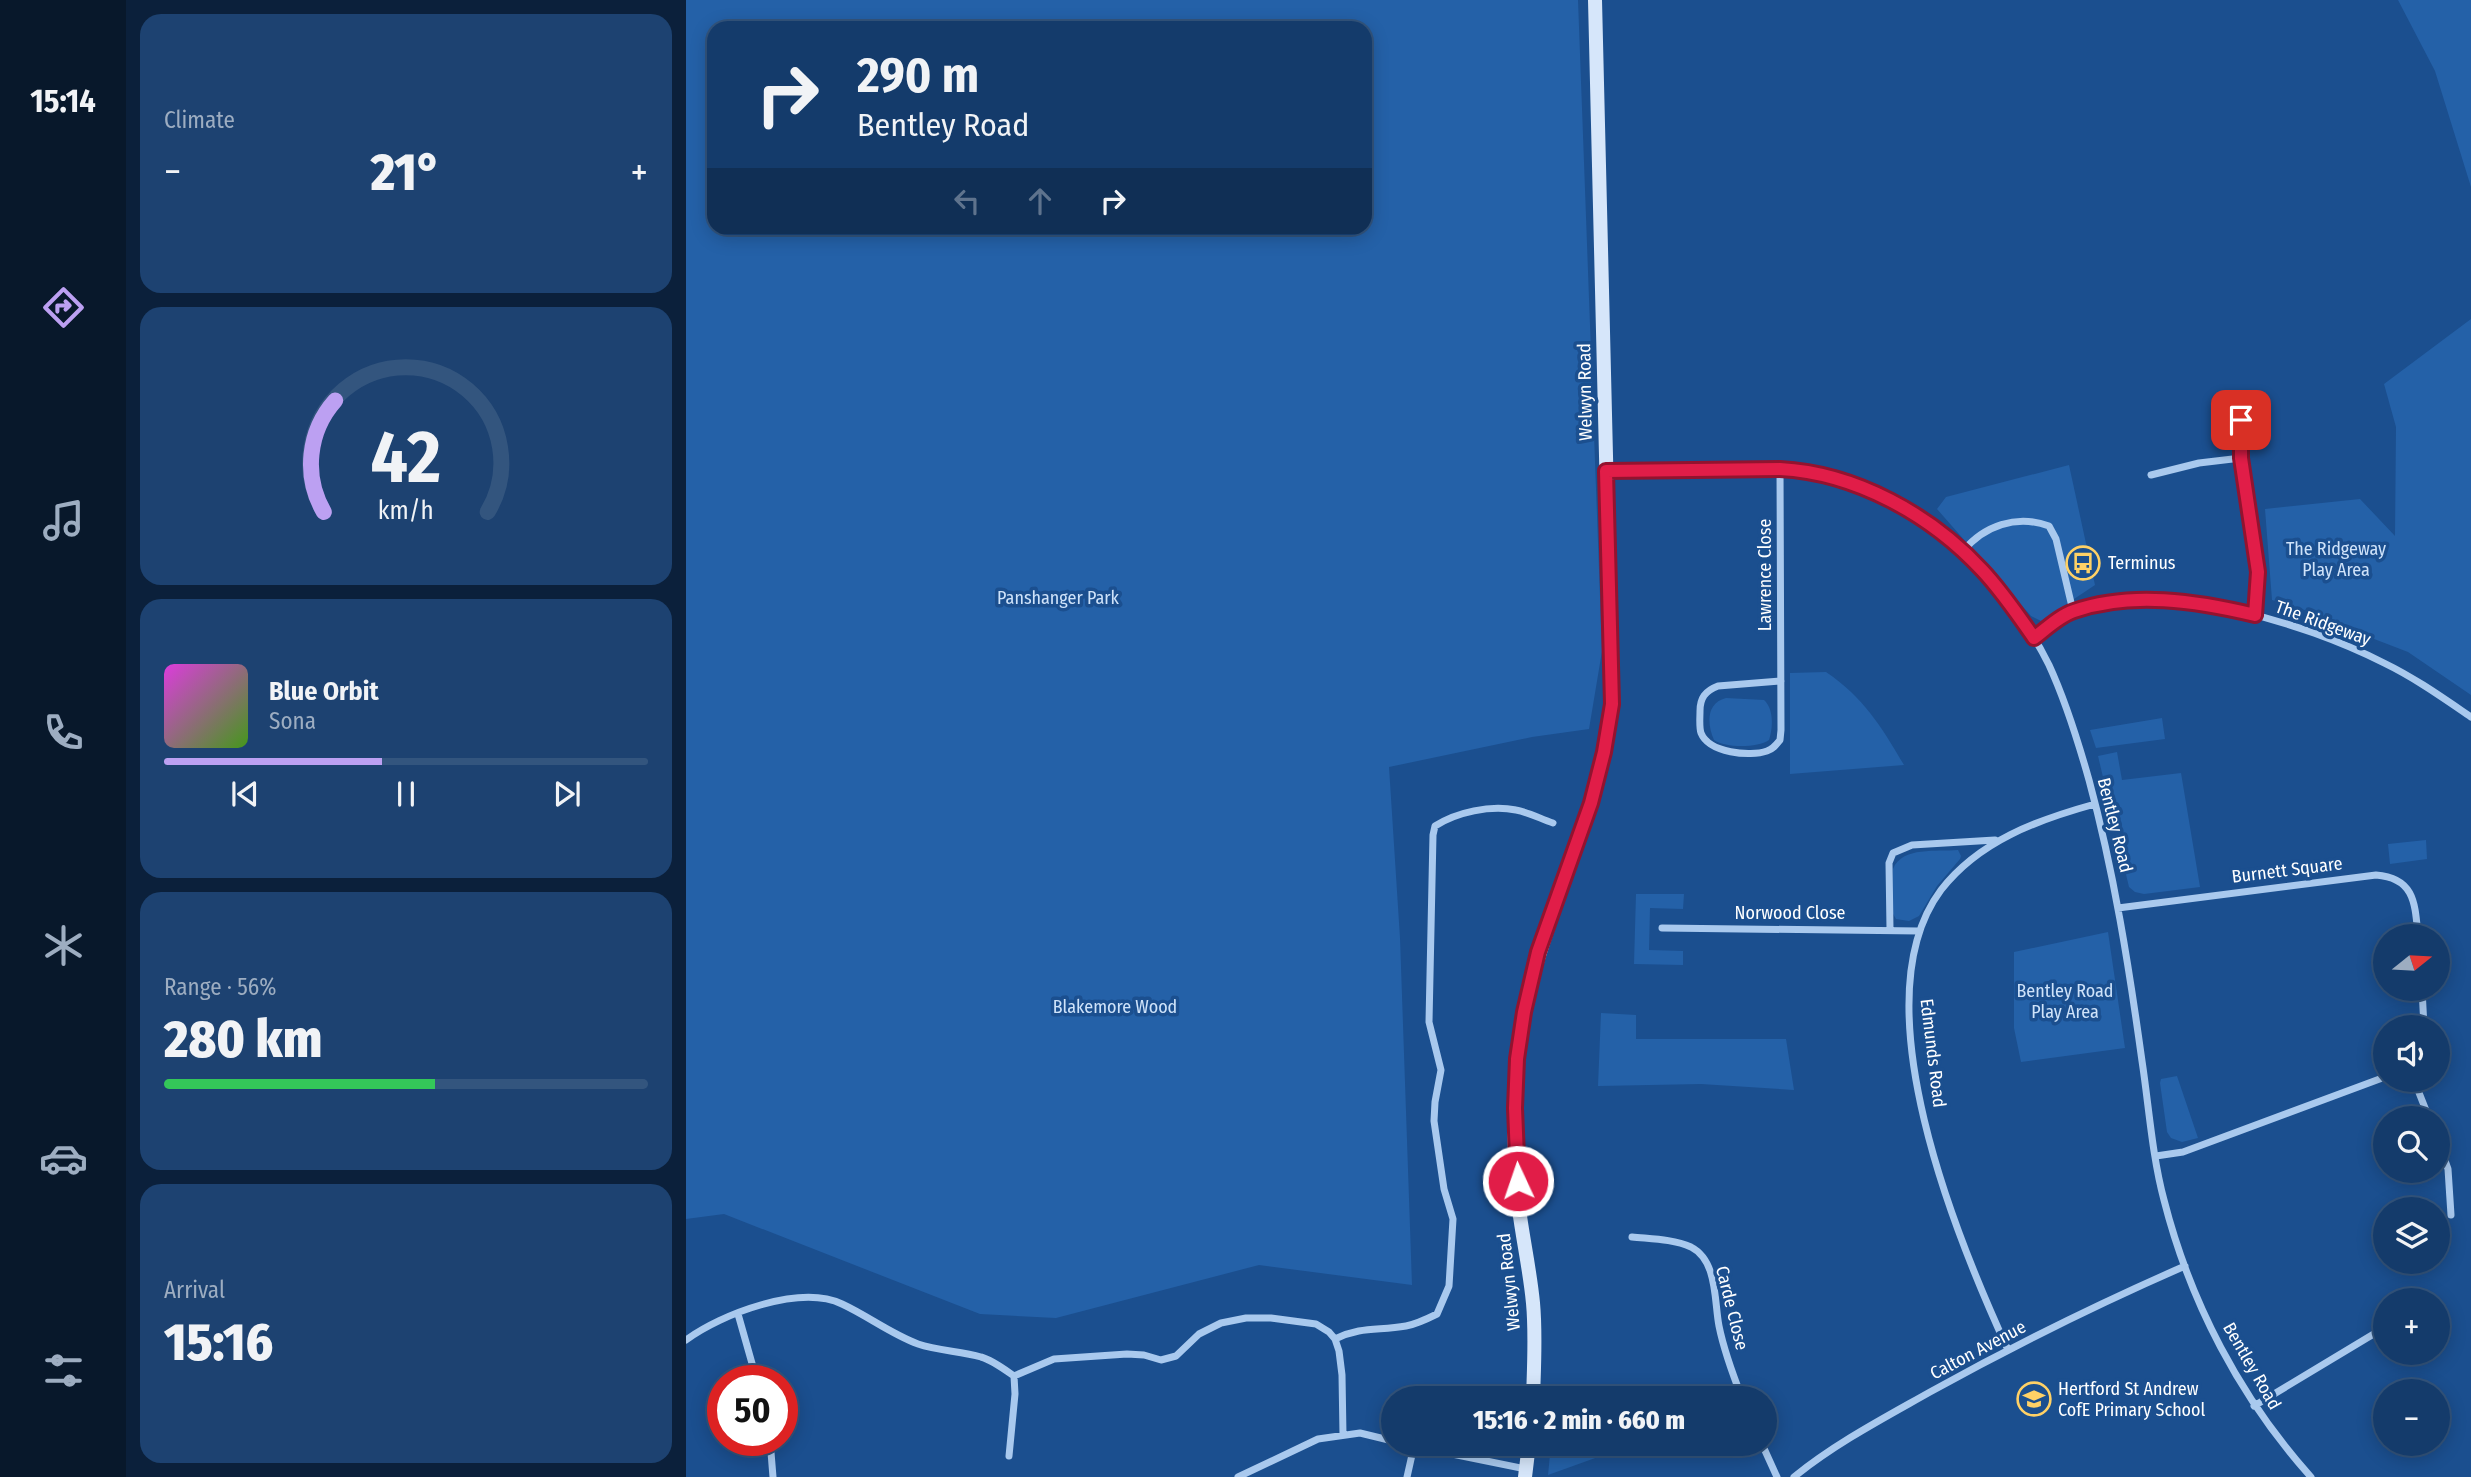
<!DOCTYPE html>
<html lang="en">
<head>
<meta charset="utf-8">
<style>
	body { margin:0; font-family:"Fira Sans Condensed",sans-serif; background:#1d4271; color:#f1f3f6; height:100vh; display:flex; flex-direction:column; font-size:26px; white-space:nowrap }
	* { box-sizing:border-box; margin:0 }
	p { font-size:23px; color:#9dadc1 }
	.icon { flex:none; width:38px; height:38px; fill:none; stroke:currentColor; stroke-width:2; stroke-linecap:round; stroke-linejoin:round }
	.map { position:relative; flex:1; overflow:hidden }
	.drawer { display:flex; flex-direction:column; gap:14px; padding:14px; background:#0b203b; width:560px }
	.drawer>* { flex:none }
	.hud { position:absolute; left:21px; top:21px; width:665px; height:214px; border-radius:21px; box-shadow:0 4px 18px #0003,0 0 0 2px #33557e; background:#143b6b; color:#f1f3f6; overflow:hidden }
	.needle { width:46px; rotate:72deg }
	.tools { position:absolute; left:1687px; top:924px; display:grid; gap:14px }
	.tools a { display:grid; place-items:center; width:77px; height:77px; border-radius:50%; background:#143b6b; box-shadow:0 4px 18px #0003,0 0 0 2px #33557e; font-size:35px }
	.speed { position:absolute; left:21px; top:1365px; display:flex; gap:14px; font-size:35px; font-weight:700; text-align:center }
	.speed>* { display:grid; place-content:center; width:91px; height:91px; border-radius:50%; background:#143b6b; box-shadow:0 4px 18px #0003,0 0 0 2px #33557e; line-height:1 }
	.speed .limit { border:10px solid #d22; background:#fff; color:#111 }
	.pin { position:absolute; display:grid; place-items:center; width:60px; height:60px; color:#fff; margin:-30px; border-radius:14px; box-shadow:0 4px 10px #0006 }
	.me { position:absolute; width:77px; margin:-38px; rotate:357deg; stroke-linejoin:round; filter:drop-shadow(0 0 5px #0008) }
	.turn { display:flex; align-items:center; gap:24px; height:147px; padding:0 35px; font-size:32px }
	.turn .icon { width:91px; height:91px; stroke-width:2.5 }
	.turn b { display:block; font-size:49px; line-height:60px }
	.lanes { display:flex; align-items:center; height:66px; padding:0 35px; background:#0003; justify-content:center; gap:35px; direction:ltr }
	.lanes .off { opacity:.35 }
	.big { font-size:52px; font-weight:800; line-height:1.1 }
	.drawer .card { flex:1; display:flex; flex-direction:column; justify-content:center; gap:10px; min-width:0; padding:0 24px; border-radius:21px; background:#1d4271 }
	.drawer .dial { align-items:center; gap:0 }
	.dial svg { height:182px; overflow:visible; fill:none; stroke:#33557e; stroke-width:7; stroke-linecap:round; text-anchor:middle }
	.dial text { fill:#f1f3f6; stroke:none }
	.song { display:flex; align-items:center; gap:21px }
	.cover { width:84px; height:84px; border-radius:10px; background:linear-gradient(135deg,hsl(300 70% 55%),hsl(100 70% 35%)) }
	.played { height:7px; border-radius:4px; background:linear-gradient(90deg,#bca0f2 45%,#33557e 45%) }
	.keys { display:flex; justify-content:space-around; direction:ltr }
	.heat { display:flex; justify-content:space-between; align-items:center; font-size:38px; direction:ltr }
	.charge { height:10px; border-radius:5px; background:linear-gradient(90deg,#34c759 56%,#33557e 0) }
	.trip { position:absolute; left:695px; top:1386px; width:396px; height:70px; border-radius:35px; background:#143b6b; box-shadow:0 4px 18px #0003,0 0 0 2px #33557e; font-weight:800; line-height:70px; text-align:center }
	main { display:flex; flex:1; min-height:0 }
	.menu { display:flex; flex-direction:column; width:126px; justify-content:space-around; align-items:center; background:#08182b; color:#9dadc1 }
	.menu .icon { width:49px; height:49px }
	.menu .current { color:#bca0f2 }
	.menu b { font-size:32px; color:#f1f3f6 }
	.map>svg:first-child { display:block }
	.green { fill:#2461a8; fill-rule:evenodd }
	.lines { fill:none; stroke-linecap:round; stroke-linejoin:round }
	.minor { stroke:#a9c9ee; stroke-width:7 }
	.secondary { stroke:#d6e6fa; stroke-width:14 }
	.route-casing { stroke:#92132f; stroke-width:18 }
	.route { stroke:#e11d48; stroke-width:12 }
	.labels { text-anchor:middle; stroke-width:7; stroke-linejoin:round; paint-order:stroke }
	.street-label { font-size:18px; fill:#fff; stroke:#1b4f8f }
	.park-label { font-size:18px; fill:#cfe3fa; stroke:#1b4f8f }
	.poi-label { font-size:18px; fill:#fff; stroke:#1b4f8f; text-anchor:start }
</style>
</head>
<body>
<main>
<nav class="menu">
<b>15:14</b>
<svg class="icon current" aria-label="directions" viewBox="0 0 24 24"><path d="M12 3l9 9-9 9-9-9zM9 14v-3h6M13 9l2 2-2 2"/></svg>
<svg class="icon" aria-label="music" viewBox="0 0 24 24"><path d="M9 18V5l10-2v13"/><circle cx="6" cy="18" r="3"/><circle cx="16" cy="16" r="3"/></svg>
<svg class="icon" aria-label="phone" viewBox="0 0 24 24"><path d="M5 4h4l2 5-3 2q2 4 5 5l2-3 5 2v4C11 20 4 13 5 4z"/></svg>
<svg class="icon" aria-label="climate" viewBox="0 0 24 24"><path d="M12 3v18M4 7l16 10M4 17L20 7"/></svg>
<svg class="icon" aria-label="car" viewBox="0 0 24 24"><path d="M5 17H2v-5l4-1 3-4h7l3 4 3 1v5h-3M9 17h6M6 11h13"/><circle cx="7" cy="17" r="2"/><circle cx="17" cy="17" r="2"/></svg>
<svg class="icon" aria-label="filters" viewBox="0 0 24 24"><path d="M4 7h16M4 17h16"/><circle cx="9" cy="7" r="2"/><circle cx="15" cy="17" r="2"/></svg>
</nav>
<section class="drawer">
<div class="card"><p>Climate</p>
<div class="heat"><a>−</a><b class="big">21°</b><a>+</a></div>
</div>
<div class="card dial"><svg viewBox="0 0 100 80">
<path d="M14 69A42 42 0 1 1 86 69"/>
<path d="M14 69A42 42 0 0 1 19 20" stroke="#bca0f2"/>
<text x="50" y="56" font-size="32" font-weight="700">42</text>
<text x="50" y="72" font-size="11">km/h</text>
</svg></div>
<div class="card">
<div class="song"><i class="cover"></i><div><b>Blue Orbit</b><p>Sona</p></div></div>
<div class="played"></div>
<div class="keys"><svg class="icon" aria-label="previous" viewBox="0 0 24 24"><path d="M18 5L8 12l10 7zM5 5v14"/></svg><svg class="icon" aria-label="pause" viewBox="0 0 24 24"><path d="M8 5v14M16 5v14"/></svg><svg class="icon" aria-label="next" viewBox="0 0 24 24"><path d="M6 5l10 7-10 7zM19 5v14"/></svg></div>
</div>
<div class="card"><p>Range · 56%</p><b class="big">280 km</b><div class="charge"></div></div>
<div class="card"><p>Arrival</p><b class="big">15:16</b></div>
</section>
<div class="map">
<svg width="1785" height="1477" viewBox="0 0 1785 1477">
	<rect width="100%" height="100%" fill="#1b4f8f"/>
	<!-- green -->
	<path class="green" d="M 0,0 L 892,0 L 916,651 L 903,729 L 846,737 L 703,767 L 714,938 L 726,1285 L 573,1265 L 370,1318 L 294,1314 L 38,1214 L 0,1219 ZM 28,28 L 679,28 L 679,228 L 28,228 Z
		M 1712,0 L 1785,0 L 1785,187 L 1749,71 Z
		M 1785,319 L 1785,695 L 1722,652 L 1683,637 L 1638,616 L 1586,600 L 1579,509 L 1674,499 L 1709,536 L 1710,427 L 1698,384 Z
		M 1383,465 L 1409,585 L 1355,621 L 1345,616 L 1251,509 L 1260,497 Z
		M 1140,672 C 1178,698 1195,726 1218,765 L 1104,774 L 1104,673 Z
		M 1040,698 L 1078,700 C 1088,709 1087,728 1083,740 C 1071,748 1040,748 1028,740 C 1021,724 1020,703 1040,698 Z
		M 1476,718 L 1479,739 L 1410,748 L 1404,730 Z
		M 1431,752 L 1436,780 L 1495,773 L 1514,887 L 1458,894 L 1449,892 L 1443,887 L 1412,756 Z
		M 1740,840 L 1741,859 L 1704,864 L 1702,844 Z
		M 1272,850 L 1275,856 L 1274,859 L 1251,886 L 1233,916 L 1223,921 L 1210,919 L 1206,912 L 1207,869 C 1216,846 1252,852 1272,850 Z
		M 950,894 L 998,894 L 997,909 L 964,908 L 963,950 L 997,951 L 997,965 L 948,964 Z
		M 1422,932 L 1439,1048 L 1335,1062 L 1328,1028 L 1328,952 Z
		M 915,1013 L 950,1015 L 950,1039 L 1100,1039 L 1108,1090 L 1015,1084 L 912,1086 Z
		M 1491,1076 L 1512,1138 L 1496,1142 L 1485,1138 L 1481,1132 L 1474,1083 L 1475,1079 Z
		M 865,1444 L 937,1444 L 937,1448 L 862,1475 Z"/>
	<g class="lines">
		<!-- minor -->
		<path class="minor" d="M 1555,394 L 1555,458 L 1572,572 L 1569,615
			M 1094,469 L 1095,730 L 1094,740 C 1090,745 1087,749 1081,751 C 1064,757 1023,753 1015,733 C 1013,727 1014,718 1014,711 C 1014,698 1019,691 1032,686 L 1095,681
			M 920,471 L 1094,469 C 1156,472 1219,502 1265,542 C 1304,575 1340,618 1363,665 C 1380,702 1392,741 1403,780 C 1428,872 1443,967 1456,1061 C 1463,1107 1466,1155 1478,1200 C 1504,1302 1554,1398 1625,1477
			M 1465,475 L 1513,463 L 1555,458
			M 1277,551 C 1298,526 1330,514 1363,526 L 1370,539 L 1387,611
			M 1348,638 C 1360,629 1373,616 1388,611 C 1477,579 1617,622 1698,663 C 1729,678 1757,698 1785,717
			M 1432,908 L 1690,875 C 1729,878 1729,904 1732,936
			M 976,928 L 1233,931
			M 1204,929 L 1203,863 L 1207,853 L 1226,845 L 1309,840
			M 1736,989 L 1738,1027
			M 1728,1080 L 1743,1118
			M 1752,1141 L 1762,1169 L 1765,1215
			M 1470,1156 L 1497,1152 L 1699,1077
			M 946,1237 C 965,1239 987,1239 1005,1247 C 1032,1261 1028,1301 1033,1326 C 1038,1351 1047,1375 1056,1398
			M 52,1314 L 71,1381
			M 649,1339 C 676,1326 692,1331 720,1326 C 731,1324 741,1319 751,1314 L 763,1286 L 767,1219 L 758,1189 L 748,1121 L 749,1102 L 755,1070 L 743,1022 L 747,835 L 749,826 C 771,812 804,805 830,810 C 842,812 855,819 867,823
			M 0,1340 C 35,1314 114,1284 156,1304 C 182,1316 205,1334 232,1344 C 252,1351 275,1351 295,1357 C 306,1360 318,1369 328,1376 L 368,1359 L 441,1354 L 458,1355 L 475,1360 L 490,1356 L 513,1334 L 535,1323 L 560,1318 L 585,1318 L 630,1324 L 643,1332 L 649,1339 L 653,1351 L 656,1375 L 657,1435
			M 1322,1350 C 1271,1239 1172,1001 1255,890 C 1293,841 1351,820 1409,804
			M 1568,1406 L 1691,1332
			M 84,1440 L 87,1477
			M 717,1444 L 840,1469
			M 1076,1444 L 1091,1477
			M 323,1456 L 329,1394 L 328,1376
			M 552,1477 L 632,1439 L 674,1433 L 707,1441
			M 721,1477 L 728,1446
			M 1108,1477 C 1150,1443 1198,1418 1244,1392 C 1327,1346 1412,1304 1499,1266"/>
		<!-- secondary -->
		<path class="secondary" d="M 847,1398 C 848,1366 850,1335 847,1303 C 844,1271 837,1240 833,1209 C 828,1161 827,1109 831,1061 C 839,970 879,888 905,802 C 915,769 921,737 926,704 L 909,0
			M 839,1477 L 843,1444"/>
	</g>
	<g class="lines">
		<defs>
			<path id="route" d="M 832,1181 L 829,1108 L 831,1059 L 838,1012 L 852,952 L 905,803 L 918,752 L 926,704 L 920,471 L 1094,469 C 1170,473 1245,515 1296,570 C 1315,590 1332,615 1348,638 C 1360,629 1373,616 1388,611 C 1445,591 1511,601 1569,615 L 1572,572 L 1555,458 L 1555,420"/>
		</defs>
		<!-- route casing -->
		<use href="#route" class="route-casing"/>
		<!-- route -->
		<use href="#route" class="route"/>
	</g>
	<!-- icons -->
	<defs>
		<symbol id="bus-ring" viewBox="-11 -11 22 22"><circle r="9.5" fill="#1b4f8f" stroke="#ffd166" stroke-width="1.5"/><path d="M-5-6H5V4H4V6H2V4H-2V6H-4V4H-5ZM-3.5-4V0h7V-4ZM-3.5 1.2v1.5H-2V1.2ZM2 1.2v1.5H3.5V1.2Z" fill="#ffd166"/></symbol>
		<symbol id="school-ring" viewBox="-11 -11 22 22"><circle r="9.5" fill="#1b4f8f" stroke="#ffd166" stroke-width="1.5"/><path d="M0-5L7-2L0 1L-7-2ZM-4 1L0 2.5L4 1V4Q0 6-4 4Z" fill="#ffd166"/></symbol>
	</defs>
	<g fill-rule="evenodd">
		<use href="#bus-ring" x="1378" y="544" width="38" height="38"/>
		<use href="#school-ring" x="1329" y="1380" width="38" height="38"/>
	</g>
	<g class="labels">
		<!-- street labels -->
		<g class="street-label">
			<text transform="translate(899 392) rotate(-91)" y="6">Welwyn Road</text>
			<text transform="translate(1079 575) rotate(-90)" y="6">Lawrence Close</text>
			<text transform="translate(1637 623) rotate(20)" y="6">The Ridgeway</text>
			<text transform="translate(1429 825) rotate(76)" y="6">Bentley Road</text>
			<text transform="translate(1601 870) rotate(-7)" y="6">Burnett Square</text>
			<text x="1104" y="919">Norwood Close</text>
			<text transform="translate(1247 1053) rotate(83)" y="6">Edmunds Road</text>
			<text transform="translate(823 1282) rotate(-96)" y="6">Welwyn Road</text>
			<text transform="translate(1046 1308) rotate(76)" y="6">Carde Close</text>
			<text transform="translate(1292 1350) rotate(-28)" y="6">Calton Avenue</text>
			<text transform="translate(1566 1366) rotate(60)" y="6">Bentley Road</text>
		</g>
		<!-- park labels -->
		<g class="park-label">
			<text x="1650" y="555">The Ridgeway<tspan x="1650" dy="21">Play Area</tspan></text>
			<text x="372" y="604">Panshanger Park</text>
			<text x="1379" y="997">Bentley Road<tspan x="1379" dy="21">Play Area</tspan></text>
			<text x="429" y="1013">Blakemore Wood</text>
		</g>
		<!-- poi labels -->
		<g class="poi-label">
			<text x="1422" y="569">Terminus</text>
			<text x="1372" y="1395">Hertford St Andrew<tspan x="1372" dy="21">CofE Primary School</tspan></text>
		</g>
	</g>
</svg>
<div class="tools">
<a><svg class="needle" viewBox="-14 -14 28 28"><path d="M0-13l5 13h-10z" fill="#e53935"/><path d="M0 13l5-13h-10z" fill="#9dadc1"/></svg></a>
<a><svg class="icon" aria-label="sound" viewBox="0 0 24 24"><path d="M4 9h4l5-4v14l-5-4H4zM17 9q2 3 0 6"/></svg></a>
<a><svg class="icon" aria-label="search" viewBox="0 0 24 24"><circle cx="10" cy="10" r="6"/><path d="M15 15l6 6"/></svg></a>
<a><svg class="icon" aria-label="layers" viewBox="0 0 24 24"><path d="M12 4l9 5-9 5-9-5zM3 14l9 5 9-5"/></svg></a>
<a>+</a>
<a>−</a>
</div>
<div class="speed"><div class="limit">50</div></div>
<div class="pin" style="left:1555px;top:420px;background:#d93025"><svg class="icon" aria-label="arrive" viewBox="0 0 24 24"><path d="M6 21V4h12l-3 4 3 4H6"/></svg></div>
<svg class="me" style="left:832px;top:1181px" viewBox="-20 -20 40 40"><circle r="17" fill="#e11d48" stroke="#fff" stroke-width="3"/><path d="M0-11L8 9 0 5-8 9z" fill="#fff"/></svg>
<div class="trip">15:16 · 2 min · 660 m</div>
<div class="hud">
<div class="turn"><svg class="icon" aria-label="right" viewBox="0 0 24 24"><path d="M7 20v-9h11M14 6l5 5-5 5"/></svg><div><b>290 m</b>Bentley Road</div></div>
<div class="lanes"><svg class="icon off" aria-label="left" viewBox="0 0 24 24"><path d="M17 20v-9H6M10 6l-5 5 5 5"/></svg><svg class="icon off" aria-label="ahead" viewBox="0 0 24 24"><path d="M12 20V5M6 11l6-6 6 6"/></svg><svg class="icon" aria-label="right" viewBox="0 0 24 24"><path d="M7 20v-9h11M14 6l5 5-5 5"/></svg></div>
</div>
</div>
</main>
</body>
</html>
